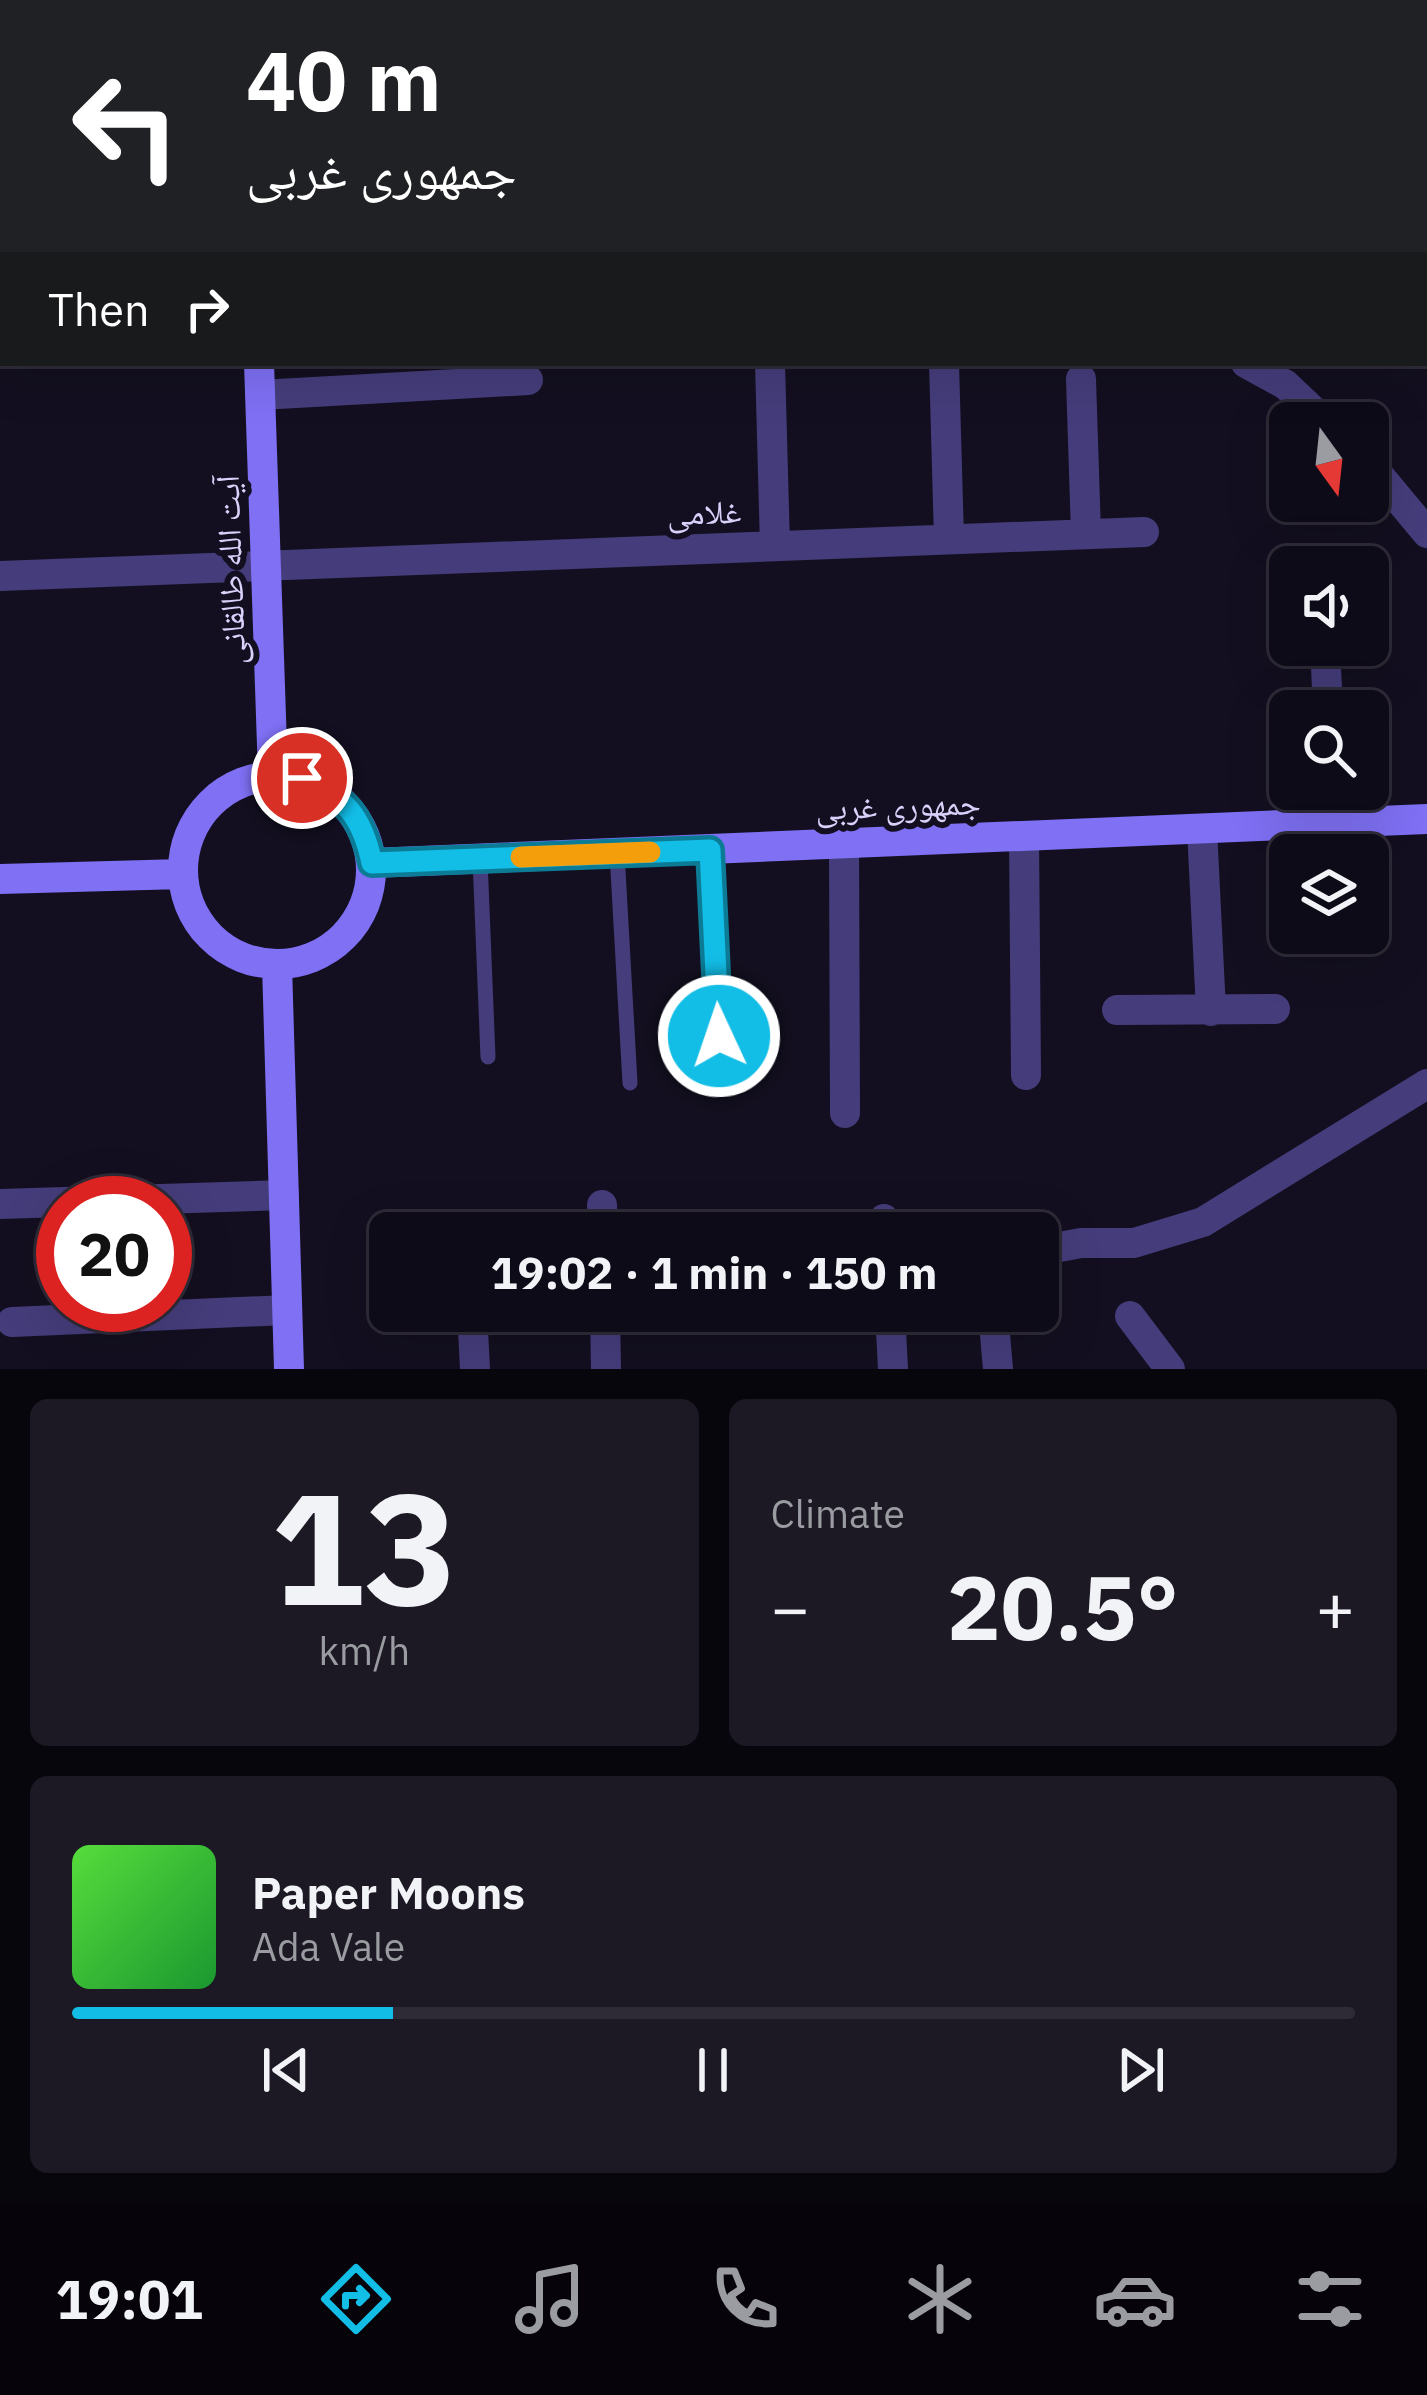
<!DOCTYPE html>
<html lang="en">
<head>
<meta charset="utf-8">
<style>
	body { margin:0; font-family:"IBM Plex Sans","Noto Naskh Arabic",sans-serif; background:#1c1925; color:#f1f3f6; height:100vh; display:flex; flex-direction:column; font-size:45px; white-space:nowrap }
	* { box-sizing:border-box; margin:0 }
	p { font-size:39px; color:#9b9ba2 }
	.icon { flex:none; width:66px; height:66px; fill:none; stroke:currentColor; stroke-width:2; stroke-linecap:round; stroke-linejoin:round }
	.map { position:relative; height:1369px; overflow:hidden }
	.side { display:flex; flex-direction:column; gap:30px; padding:30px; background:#08060d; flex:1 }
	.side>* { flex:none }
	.banner { position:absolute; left:0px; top:0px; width:1428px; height:366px; box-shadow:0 12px 48px #0002,0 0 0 3px #2e2b37; background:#202124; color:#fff; overflow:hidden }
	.needle { width:78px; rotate:165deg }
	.tools { position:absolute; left:1269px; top:402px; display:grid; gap:24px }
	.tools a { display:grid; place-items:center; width:120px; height:120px; border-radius:18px; background:#0e0b18; box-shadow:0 12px 48px #0002,0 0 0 3px #2e2b37; font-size:60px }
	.speed { position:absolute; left:36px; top:1176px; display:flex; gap:24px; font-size:60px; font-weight:700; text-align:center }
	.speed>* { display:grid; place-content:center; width:156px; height:156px; border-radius:50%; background:#0e0b18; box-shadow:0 12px 48px #0002,0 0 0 3px #2e2b37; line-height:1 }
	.speed .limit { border:18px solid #d22; background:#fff; color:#111 }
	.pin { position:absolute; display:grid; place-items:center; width:102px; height:102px; color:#fff; margin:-51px; border:6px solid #fff; border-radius:50%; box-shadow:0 3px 12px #0007 }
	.me { position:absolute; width:132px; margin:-66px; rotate:357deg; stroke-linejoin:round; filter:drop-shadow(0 0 9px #0008) }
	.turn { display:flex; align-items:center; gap:42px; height:252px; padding:0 48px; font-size:54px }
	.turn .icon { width:156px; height:156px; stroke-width:2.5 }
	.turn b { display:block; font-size:84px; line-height:102px }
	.then { display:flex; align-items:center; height:114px; padding:0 48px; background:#0003; gap:24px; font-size:45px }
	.big { font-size:90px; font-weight:700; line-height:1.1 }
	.side .tile { flex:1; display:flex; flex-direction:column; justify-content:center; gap:18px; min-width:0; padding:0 42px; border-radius:18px; background:#1c1925 }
	.side .dial { align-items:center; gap:0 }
	.dial b { font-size:156px; line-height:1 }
	.song { display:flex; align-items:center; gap:36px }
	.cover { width:144px; height:144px; border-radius:18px; background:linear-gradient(135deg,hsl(110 70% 55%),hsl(130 70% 35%)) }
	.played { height:12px; border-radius:6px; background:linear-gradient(90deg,#12bde6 25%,#2e2b37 25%) }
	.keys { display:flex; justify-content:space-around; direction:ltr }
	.heat { display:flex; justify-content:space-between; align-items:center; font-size:66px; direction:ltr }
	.side .tiles { flex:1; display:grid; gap:30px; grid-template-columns:1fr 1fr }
	.tile:last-child { grid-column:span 2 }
	.trip { position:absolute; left:369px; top:1212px; width:690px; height:120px; border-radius:18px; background:#0e0b18; box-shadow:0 12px 48px #0002,0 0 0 3px #2e2b37; font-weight:700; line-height:120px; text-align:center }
	.tab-bar { display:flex; height:192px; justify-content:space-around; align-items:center; background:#06040a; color:#9b9ba2 }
	.tab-bar .icon { width:84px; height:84px }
	.tab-bar .current { color:#12bde6 }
	.tab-bar b { font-size:54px; color:#f1f3f6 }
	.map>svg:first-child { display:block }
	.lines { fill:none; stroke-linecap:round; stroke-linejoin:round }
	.lane { stroke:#453d7b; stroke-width:15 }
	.street { stroke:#453d7b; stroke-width:30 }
	.secondary { stroke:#7f70f4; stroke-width:30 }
	.route-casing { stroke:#0c7b96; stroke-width:30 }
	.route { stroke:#12bde6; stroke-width:21 }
	.slow { stroke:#f59e0b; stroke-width:21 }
	.labels { text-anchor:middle; stroke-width:12; stroke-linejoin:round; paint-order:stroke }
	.street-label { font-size:33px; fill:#dad1fb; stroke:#130f20 }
</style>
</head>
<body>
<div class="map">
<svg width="1427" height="1369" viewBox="0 0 1427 1369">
	<rect width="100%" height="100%" fill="#130f20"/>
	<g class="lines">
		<!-- lane -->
		<path class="lane" d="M 1251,3 L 1253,0
			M 710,849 L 719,1036
			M 617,853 L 630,1083
			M 480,859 L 488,1057"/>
		<!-- street -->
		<path class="street" d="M 0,81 L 3,81
			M 770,363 L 775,546
			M 944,363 L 949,539
			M 1246,363 L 1286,385 L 1326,423
			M 1081,379 L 1086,534
			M 260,395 L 528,380
			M 1368,462 L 1427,533
			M 0,576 L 1144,532
			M 1325,645 L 1328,711
			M 1333,789 L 1335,823
			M 1202,829 L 1211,1011
			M 1024,836 L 1026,1075
			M 844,843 L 845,1113
			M 1117,1010 L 1275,1009
			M 0,1204 L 284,1195
			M 602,1205 L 603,1233
			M 884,1219 L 885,1233
			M 1038,1251 L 1081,1243 L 1134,1243 L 1203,1222 L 1427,1084
			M 472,1311 L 475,1369
			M 605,1311 L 606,1369
			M 890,1311 L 893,1369
			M 993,1311 L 998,1369
			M 1130,1316 L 1170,1369
			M 12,1322 L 287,1310"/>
		<!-- secondary -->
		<path class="secondary" d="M 247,0 L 247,3
			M 1329,0 L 1337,3
			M 1425,37 L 1427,38
			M 259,363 L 273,775
			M183 870a94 94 0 1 1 188 0a94 94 0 1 1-188 0Z
			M 372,863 L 1427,819
			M 0,879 L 183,874
			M 277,965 L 289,1369"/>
	</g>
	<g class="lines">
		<defs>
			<path id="route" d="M 302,778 C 346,798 362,816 372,863 L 710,850 L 719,1036"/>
		</defs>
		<!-- route casing -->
		<use href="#route" class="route-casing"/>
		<!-- route -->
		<use href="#route" class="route"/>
		<!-- slow -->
		<path class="slow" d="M 521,857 L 650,852"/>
	</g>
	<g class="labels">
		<!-- street labels -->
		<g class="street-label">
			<text transform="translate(704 512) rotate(-2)" y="12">غلامی</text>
			<text transform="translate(230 570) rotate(-92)" y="12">آیت الله طالقانی</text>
			<text transform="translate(898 805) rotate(-2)" y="12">جمهوری غربی</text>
		</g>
	</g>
</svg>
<div class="tools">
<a><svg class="needle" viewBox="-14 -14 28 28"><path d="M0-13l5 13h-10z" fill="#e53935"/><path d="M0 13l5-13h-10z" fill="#9b9ba2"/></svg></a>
<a><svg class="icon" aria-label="sound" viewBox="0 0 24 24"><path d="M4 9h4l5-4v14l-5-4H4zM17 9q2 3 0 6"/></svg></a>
<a><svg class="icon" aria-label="search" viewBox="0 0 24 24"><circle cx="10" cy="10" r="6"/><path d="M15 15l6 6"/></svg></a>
<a><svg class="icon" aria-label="layers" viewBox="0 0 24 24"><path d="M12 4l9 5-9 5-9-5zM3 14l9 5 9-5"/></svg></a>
</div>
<div class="speed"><div class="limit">20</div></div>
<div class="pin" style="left:302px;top:778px;background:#d93025"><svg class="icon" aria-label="arrive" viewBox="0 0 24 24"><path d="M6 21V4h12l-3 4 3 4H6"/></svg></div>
<svg class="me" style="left:719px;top:1036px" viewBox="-20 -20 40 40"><circle r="17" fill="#12bde6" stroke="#fff" stroke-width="3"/><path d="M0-11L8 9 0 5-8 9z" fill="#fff"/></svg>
<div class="trip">19:02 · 1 min · 150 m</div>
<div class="banner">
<div class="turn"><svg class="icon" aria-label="left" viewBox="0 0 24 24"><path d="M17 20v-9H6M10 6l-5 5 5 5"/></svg><div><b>40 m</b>جمهوری غربی</div></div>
<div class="then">Then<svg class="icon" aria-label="right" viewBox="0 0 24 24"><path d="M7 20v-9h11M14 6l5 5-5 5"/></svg></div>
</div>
</div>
<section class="side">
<div class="tiles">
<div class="tile dial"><b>13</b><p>km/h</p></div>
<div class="tile"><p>Climate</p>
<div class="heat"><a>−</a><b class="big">20.5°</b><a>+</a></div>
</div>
<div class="tile">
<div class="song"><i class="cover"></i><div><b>Paper Moons</b><p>Ada Vale</p></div></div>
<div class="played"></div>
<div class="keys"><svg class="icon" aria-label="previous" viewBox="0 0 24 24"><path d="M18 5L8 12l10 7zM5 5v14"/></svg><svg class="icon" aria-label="pause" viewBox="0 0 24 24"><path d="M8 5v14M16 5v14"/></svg><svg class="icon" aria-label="next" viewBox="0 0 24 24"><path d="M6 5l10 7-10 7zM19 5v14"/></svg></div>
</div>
</div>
</section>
<nav class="tab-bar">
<b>19:01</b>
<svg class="icon current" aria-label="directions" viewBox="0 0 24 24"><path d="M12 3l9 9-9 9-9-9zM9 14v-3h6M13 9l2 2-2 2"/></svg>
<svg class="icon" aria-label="music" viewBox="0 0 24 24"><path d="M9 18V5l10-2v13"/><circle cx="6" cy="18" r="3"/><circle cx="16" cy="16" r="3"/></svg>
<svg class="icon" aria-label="phone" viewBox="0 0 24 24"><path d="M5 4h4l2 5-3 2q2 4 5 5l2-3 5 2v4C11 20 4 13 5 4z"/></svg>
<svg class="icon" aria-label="climate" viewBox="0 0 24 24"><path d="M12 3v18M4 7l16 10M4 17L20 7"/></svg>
<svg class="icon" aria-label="car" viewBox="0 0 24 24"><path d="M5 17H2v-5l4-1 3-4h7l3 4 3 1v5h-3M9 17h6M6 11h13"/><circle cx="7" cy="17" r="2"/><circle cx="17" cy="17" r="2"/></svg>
<svg class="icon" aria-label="filters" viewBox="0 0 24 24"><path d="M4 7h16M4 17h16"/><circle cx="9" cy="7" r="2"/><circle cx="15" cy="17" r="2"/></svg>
</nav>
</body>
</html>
